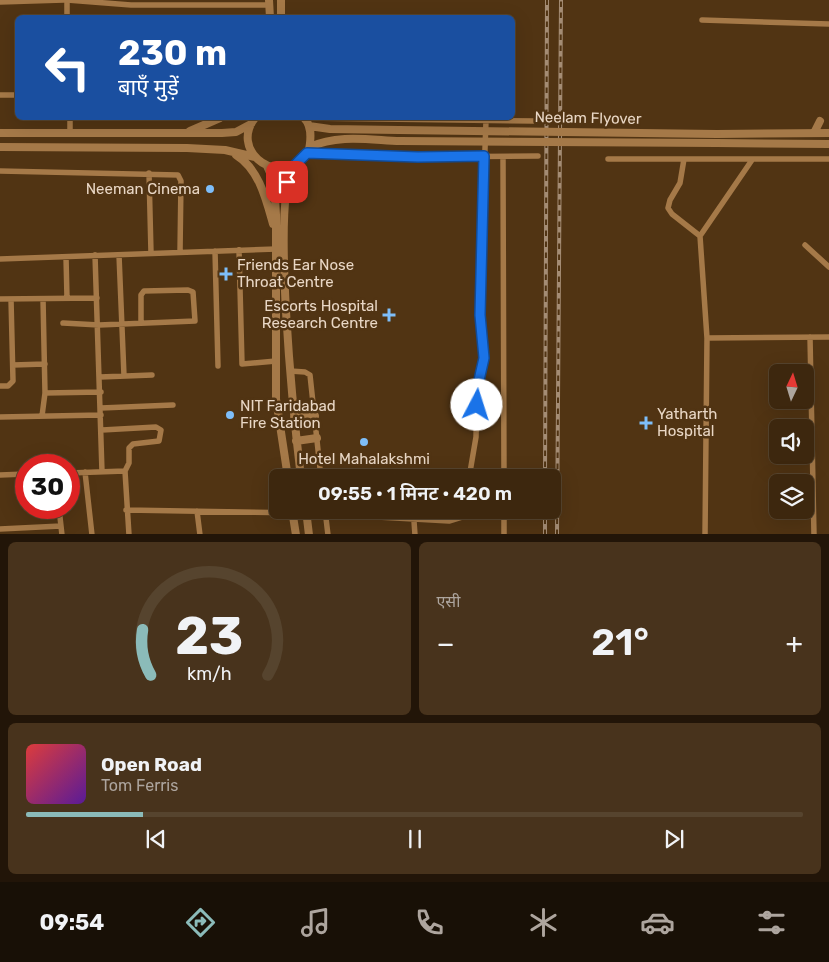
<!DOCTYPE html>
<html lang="hi">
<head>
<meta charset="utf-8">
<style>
	body { margin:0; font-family:Rubik,"Noto Sans Devanagari",sans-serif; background:#48331c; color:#f1f3f6; height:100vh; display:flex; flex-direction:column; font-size:19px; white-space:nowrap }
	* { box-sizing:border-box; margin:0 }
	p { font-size:16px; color:#ada59e }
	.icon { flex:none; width:28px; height:28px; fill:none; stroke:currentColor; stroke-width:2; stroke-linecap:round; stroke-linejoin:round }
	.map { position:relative; height:534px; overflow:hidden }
	.side { display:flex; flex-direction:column; gap:8px; padding:8px; background:#221508; flex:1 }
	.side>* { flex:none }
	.hud { position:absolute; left:15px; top:15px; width:500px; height:105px; border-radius:8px; box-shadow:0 5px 20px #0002,0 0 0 1px #56442e; background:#1a4fa0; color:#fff; overflow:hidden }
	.needle { width:32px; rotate:4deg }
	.fabs { position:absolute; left:769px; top:364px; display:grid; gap:10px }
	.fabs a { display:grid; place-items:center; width:45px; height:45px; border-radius:8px; background:#3d270e; box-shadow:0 5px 20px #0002,0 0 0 1px #56442e; font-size:25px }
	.speed { position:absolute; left:15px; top:454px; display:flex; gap:10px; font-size:25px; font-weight:700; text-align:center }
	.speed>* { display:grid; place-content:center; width:65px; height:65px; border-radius:50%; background:#3d270e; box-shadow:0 5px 20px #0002,0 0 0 1px #56442e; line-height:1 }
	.speed .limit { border:8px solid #d22; background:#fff; color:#111 }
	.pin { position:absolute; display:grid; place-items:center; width:42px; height:42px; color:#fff; margin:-21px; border-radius:10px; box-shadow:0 2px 8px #0006 }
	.me { position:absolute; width:55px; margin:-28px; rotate:5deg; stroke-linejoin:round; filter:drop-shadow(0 0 4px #0008) }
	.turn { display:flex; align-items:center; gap:18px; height:105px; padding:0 20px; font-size:22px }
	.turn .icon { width:65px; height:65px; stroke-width:2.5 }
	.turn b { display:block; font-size:35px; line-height:42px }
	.big { font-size:38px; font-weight:600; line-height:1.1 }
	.side .tile { flex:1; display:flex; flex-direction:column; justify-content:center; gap:8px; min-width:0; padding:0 18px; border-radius:8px; background:#48331c }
	.side .dial { align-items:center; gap:0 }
	.dial svg { height:130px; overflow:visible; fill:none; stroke:#56442e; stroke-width:7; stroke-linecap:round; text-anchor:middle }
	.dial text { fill:#f1f3f6; stroke:none }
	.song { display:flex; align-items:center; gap:15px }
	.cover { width:60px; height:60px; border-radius:8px; background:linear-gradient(135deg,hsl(0 70% 55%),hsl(270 70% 35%)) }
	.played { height:5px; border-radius:2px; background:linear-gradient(90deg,#8bbbb9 15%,#56442e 15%) }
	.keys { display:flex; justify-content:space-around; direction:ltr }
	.heat { display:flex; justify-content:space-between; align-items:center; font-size:28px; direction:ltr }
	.side .tiles { flex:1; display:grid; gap:8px; grid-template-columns:1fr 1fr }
	.tile:last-child { grid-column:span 2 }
	.trip { position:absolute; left:269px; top:469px; width:292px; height:50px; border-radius:8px; background:#3d270e; box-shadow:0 5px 20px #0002,0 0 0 1px #56442e; font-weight:600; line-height:50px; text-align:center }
	.tab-bar { display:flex; height:80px; justify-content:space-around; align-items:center; background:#181006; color:#ada59e }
	.tab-bar .icon { width:35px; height:35px }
	.tab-bar .on { color:#8bbbb9 }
	.tab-bar b { font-size:22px; color:#f1f3f6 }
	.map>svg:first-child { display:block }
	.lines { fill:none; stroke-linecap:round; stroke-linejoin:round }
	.minor { stroke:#a57948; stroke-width:5.5 }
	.tertiary { stroke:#a57948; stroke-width:8 }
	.rail-casing { stroke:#a48c74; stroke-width:4 }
	.rail { stroke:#513413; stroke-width:2; stroke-dasharray:5.5; stroke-linecap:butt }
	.tertiary-bridge { stroke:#a57948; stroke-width:8 }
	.route-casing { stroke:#114b97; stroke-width:12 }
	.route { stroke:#1a73e8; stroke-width:9 }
	.poi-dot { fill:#7ebef9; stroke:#513413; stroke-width:2 }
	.labels { text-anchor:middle; stroke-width:5; stroke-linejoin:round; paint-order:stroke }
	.street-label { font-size:15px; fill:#e9d7c5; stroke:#513413 }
	.poi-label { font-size:15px; fill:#e9d7c5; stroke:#513413; text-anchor:start }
</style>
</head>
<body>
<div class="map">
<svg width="829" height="535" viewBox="0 0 829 535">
	<rect width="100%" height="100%" fill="#513413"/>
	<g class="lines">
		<!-- minor -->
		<path class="minor" d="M 67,0 L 131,5 L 269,5
			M 67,0 L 67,18
			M 0,2 L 64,0
			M 702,20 L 829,24
			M 0,95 L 18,95
			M 304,118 L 536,121
			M 70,133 L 70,118
			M 307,153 L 418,157 L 538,156
			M 503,158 L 504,478
			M 608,159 L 829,159
			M 684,159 L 680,183 L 670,200 L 668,208 L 672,214 L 700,236
			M 0,171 L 178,175 L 181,181 L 180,252
			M 149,173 L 151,253
			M 805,245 L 829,267
			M 239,250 L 242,364 L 276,361
			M 215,251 L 218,366
			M 95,255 L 102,472
			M 119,255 L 124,376
			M 66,257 L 67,298
			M 0,259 L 276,249
			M 0,299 L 97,298
			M 43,299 L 45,393 L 101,392
			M 63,323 L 99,325 L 195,321 L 193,292 L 188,290 L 144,291 L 141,295 L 141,323
			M 810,337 L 814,535
			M 707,338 L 829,337
			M 13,365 L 45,364
			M 290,371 L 305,372 L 310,375 L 321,478
			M 100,377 L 152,375
			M 0,386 L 8,386 L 13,381 L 11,299
			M 101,408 L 173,405
			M 42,416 L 45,393
			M 0,417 L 101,415
			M 102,430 L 156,427 L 161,430 L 159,441 L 133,444 L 129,448 L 129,463 L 125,471 L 129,535
			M 85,472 L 92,535
			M 69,473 L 125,471
			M 0,475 L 26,474
			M 469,478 L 476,437 L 477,389 L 484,358 L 479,315 L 486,121
			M 59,508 L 62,535
			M 126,510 L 306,513 L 449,521 L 462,517 L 463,510
			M 325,510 L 328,535
			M 504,510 L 504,535
			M 197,511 L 200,535
			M 414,521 L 415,535
			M 0,529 L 61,526
			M 705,535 L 707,338 L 700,236 L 752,160"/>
		<!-- tertiary -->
		<path class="tertiary" d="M 269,0 L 270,18
			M 281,18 L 281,0
			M 255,118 C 231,148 271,184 301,160 C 306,156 310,149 310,143 C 311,134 311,125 304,118
			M 309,126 L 330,129 L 399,130
			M 190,131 L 220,118
			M 0,133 L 222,133 L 236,132 L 251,124
			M 814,133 L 820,121
			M 717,134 L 829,133
			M 717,143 L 829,144
			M 0,147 L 187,148 L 225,150 L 255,157
			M 310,147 C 338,134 370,140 400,141
			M 236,155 C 259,169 266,199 273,224
			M 267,166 L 274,182 L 276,215 L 276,399 L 288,478
			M 294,166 C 270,198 295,428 301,478
			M 294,418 L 315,416
			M 296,441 L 317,438
			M 292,510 L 296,535
			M 306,510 L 309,535"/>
		<defs>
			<path id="rail" d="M 545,478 L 547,0
				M 545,535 L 545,510
				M 557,535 L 561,0"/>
		</defs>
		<!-- rail casing -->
		<use href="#rail" class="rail-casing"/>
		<!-- rail -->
		<use href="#rail" class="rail"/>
		<!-- tertiary-bridge -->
		<path class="tertiary-bridge" d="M 399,130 L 717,134
			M 400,141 L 717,143"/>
	</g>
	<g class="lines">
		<defs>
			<path id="route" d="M 287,182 L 290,170 L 307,153 L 418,157 L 484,156 L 480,315 L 484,358 L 477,389 L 477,405"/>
		</defs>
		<!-- route casing -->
		<use href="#route" class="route-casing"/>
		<!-- route -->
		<use href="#route" class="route"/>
	</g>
	<!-- markers -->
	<g class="poi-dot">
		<circle cx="210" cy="189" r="5"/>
		<path d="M223.5 266.5h5v5h5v5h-5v5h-5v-5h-5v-5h5z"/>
		<path d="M386.5 307.5h5v5h5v5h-5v5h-5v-5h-5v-5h5z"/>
		<circle cx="230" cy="415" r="5"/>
		<path d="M643.5 415.5h5v5h5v5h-5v5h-5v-5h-5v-5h5z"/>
		<circle cx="364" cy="442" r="5"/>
	</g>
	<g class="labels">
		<!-- street labels -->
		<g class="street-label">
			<text transform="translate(588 118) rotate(1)" y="5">Neelam Flyover</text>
		</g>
		<!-- poi labels -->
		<g class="poi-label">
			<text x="200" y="194" text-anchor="end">Neeman Cinema</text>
			<text x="237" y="270">Friends Ear Nose<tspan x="237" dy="17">Throat Centre</tspan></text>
			<text x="378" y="311" text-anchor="end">Escorts Hospital<tspan x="378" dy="17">Research Centre</tspan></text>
			<text x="240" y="411">NIT Faridabad<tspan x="240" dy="17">Fire Station</tspan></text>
			<text x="657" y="419">Yatharth<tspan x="657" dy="17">Hospital</tspan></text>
			<text x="364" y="464" text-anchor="middle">Hotel Mahalakshmi</text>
		</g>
	</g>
</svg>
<div class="fabs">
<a><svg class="needle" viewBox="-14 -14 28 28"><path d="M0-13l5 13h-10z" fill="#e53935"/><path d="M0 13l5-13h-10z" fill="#ada59e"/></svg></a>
<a><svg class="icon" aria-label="sound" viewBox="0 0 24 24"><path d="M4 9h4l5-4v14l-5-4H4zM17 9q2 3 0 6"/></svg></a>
<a><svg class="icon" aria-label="layers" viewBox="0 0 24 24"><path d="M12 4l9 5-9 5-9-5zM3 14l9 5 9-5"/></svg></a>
</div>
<div class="speed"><div class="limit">30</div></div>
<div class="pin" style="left:287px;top:182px;background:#d93025"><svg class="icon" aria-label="arrive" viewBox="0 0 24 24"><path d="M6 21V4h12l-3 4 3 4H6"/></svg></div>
<svg class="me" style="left:477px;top:405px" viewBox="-20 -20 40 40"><circle r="19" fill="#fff"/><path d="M0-13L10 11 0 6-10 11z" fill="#1a73e8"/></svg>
<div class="trip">09:55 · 1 मिनट · 420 m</div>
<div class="hud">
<div class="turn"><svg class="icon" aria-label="left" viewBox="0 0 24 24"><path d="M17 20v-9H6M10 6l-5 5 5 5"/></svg><div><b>230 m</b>बाएँ मुड़ें</div></div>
</div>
</div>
<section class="side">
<div class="tiles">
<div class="tile dial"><svg viewBox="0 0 100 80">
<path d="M14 69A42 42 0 1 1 86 69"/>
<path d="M14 69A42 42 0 0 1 9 41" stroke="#8bbbb9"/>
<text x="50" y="56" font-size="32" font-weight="700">23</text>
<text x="50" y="72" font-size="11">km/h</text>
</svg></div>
<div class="tile"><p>एसी</p>
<div class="heat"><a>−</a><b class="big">21°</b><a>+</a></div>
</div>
<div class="tile">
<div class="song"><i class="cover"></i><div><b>Open Road</b><p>Tom Ferris</p></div></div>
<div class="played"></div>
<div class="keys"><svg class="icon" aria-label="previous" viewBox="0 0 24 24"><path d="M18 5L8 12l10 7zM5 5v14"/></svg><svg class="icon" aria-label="pause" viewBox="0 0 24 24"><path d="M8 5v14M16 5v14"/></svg><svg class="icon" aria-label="next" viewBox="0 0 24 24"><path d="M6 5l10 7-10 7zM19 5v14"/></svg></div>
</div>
</div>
</section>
<nav class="tab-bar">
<b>09:54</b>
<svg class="icon on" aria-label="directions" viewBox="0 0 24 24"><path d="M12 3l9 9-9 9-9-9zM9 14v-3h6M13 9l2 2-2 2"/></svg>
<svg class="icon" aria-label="music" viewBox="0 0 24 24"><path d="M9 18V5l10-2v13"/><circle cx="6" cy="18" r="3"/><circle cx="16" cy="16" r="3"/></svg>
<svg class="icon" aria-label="phone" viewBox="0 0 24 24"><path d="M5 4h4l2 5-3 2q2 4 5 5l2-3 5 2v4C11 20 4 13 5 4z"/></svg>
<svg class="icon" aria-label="climate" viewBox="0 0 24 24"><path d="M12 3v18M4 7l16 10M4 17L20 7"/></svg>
<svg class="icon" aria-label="car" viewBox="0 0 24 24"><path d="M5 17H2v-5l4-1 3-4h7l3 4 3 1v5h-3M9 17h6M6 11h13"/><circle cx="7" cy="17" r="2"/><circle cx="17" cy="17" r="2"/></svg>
<svg class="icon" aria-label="filters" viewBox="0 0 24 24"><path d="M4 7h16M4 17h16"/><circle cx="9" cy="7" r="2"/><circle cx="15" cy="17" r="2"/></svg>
</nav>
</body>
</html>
